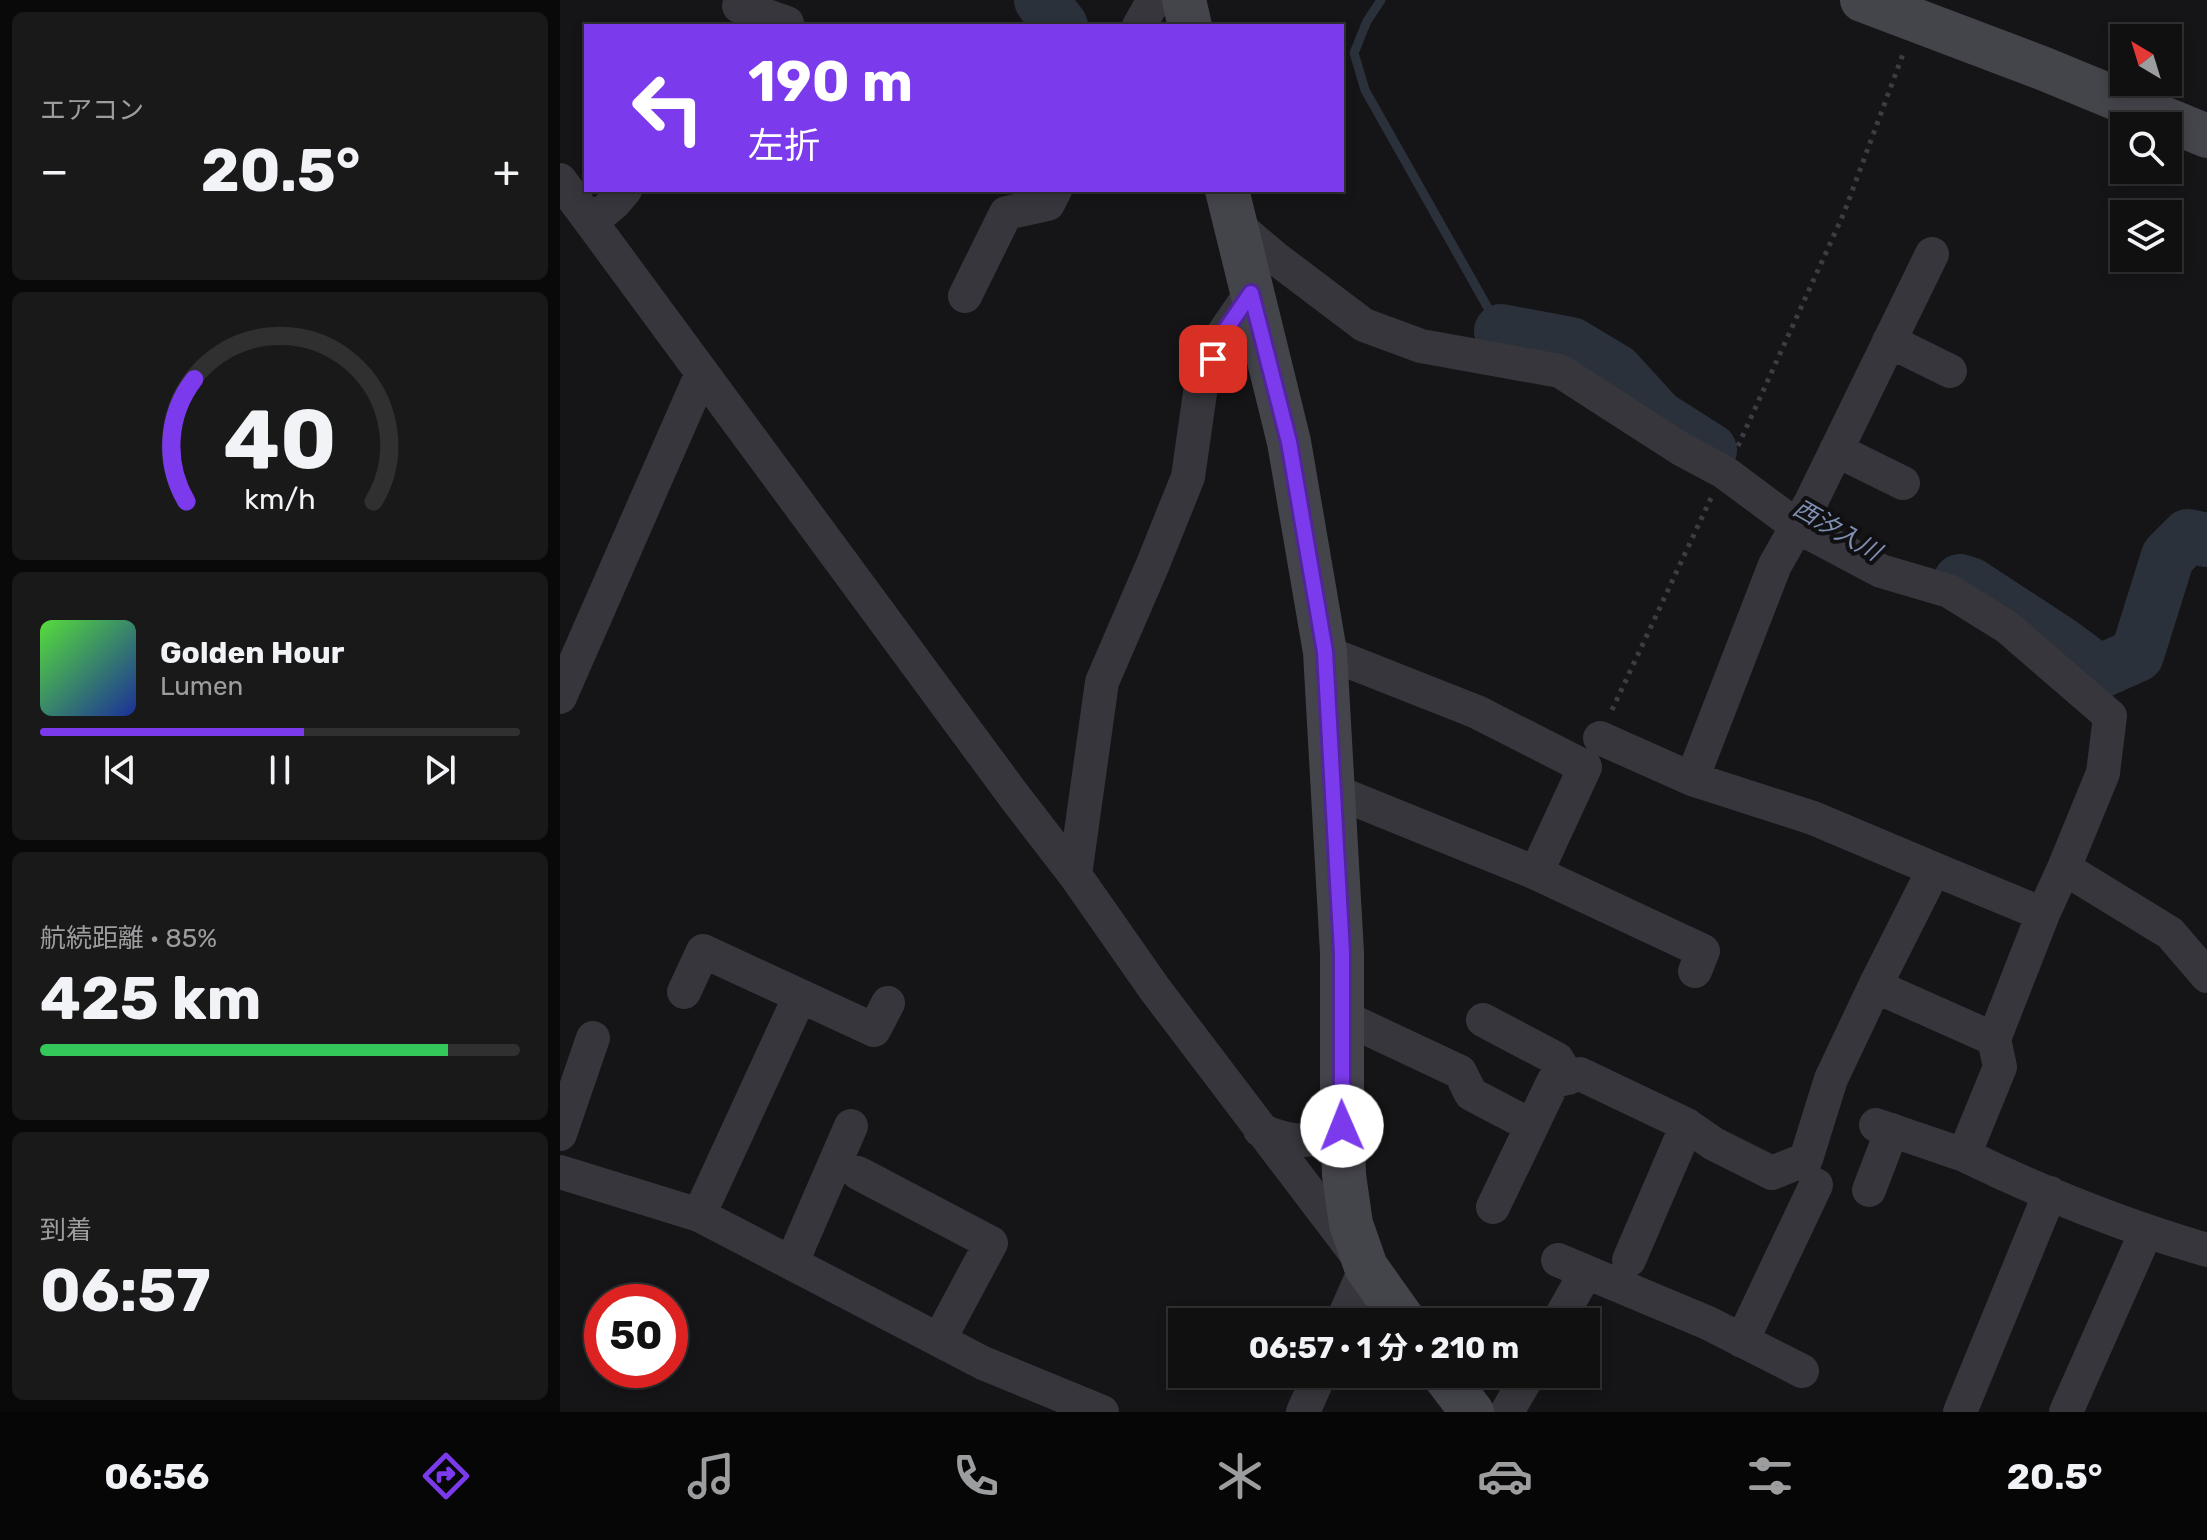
<!DOCTYPE html>
<html lang="ja">
<head>
<meta charset="utf-8">
<style>
	body { margin:0; font-family:Rubik,"Noto Sans JP",sans-serif; background:#19191a; color:#f1f3f6; height:100vh; display:flex; flex-direction:column; font-size:30px; white-space:nowrap }
	* { box-sizing:border-box; margin:0 }
	p { font-size:26px; color:#9c9d9f }
	.icon { flex:none; width:44px; height:44px; fill:none; stroke:currentColor; stroke-width:2; stroke-linecap:round; stroke-linejoin:round }
	.map { position:relative; flex:1; overflow:hidden }
	.side { display:flex; flex-direction:column; gap:12px; padding:12px; background:#090909; width:560px }
	.side>* { flex:none }
	.top-card { position:absolute; left:24px; top:24px; width:760px; height:168px; border-radius:0px; box-shadow:0 4px 12px #0003,0 0 0 2px #303031; background:#7c3aed; color:#fff; overflow:hidden }
	.needle { width:52px; rotate:322deg }
	.buttons { position:absolute; left:1550px; top:24px; display:grid; gap:16px }
	.buttons a { display:grid; place-items:center; width:72px; height:72px; border-radius:0px; background:#101011; box-shadow:0 4px 12px #0003,0 0 0 2px #303031; font-size:40px }
	.speed { position:absolute; left:24px; top:1284px; display:flex; gap:16px; font-size:40px; font-weight:700; text-align:center }
	.speed>* { display:grid; place-content:center; width:104px; height:104px; border-radius:50%; background:#101011; box-shadow:0 4px 12px #0003,0 0 0 2px #303031; line-height:1 }
	.speed .limit { border:12px solid #d22; background:#fff; color:#111 }
	.pin { position:absolute; display:grid; place-items:center; width:68px; height:68px; color:#fff; margin:-34px; border-radius:16px; box-shadow:0 4px 12px #0006 }
	.me { position:absolute; width:88px; margin:-44px; rotate:359deg; stroke-linejoin:round; filter:drop-shadow(0 0 6px #0008) }
	.turn { display:flex; align-items:center; gap:28px; height:168px; padding:0 32px; font-size:36px }
	.turn .icon { width:104px; height:104px; stroke-width:2.5 }
	.turn b { display:block; font-size:56px; line-height:68px }
	.big { font-size:60px; font-weight:700; line-height:1.1 }
	.side .widget { flex:1; display:flex; flex-direction:column; justify-content:center; gap:12px; min-width:0; padding:0 28px; border-radius:12px; background:#19191a }
	.side .dial { align-items:center; gap:0 }
	.dial svg { height:208px; overflow:visible; fill:none; stroke:#303031; stroke-width:7; stroke-linecap:round; text-anchor:middle }
	.dial text { fill:#f1f3f6; stroke:none }
	.song { display:flex; align-items:center; gap:24px }
	.cover { width:96px; height:96px; border-radius:12px; background:linear-gradient(135deg,hsl(110 70% 55%),hsl(230 70% 35%)) }
	.played { height:8px; border-radius:4px; background:linear-gradient(90deg,#7c3aed 55%,#303031 55%) }
	.keys { display:flex; justify-content:space-around; direction:ltr }
	.heat { display:flex; justify-content:space-between; align-items:center; font-size:44px; direction:ltr }
	.charge { height:12px; border-radius:6px; background:linear-gradient(90deg,#34c759 85%,#303031 0) }
	.trip { position:absolute; left:608px; top:1308px; width:432px; height:80px; border-radius:0px; background:#101011; box-shadow:0 4px 12px #0003,0 0 0 2px #303031; font-weight:700; line-height:80px; text-align:center }
	.tab-bar { display:flex; height:128px; justify-content:space-around; align-items:center; background:#060607; color:#9c9d9f }
	.tab-bar .icon { width:56px; height:56px }
	.tab-bar .current { color:#7c3aed }
	.tab-bar b { font-size:36px; color:#f1f3f6 }
	main { display:flex; flex:1; min-height:0 }
	.map>svg:first-child { display:block }
	.lines { fill:none; stroke-linecap:round; stroke-linejoin:round }
	.stream { stroke:#2b313a; stroke-width:9 }
	.river { stroke:#2b313a; stroke-width:54 }
	.path { stroke:#3c3c42; stroke-width:5; stroke-dasharray:4 6; stroke-linecap:butt }
	.street { stroke:#36363c; stroke-width:34 }
	.secondary { stroke:#44444b; stroke-width:44 }
	.route-casing { stroke:#51269a; stroke-width:20 }
	.route { stroke:#7c3aed; stroke-width:14 }
	.labels { text-anchor:middle; stroke-width:8; stroke-linejoin:round; paint-order:stroke }
	.water-label { font-size:24px; font-style:italic; fill:#7f8fb1; stroke:#101012 }
</style>
</head>
<body>
<main>
<section class="side">
<div class="widget"><p>エアコン</p>
<div class="heat"><a>−</a><b class="big">20.5°</b><a>+</a></div>
</div>
<div class="widget dial"><svg viewBox="0 0 100 80">
<path d="M14 69A42 42 0 1 1 86 69"/>
<path d="M14 69A42 42 0 0 1 17 22" stroke="#7c3aed"/>
<text x="50" y="56" font-size="32" font-weight="700">40</text>
<text x="50" y="72" font-size="11">km/h</text>
</svg></div>
<div class="widget">
<div class="song"><i class="cover"></i><div><b>Golden Hour</b><p>Lumen</p></div></div>
<div class="played"></div>
<div class="keys"><svg class="icon" aria-label="previous" viewBox="0 0 24 24"><path d="M18 5L8 12l10 7zM5 5v14"/></svg><svg class="icon" aria-label="pause" viewBox="0 0 24 24"><path d="M8 5v14M16 5v14"/></svg><svg class="icon" aria-label="next" viewBox="0 0 24 24"><path d="M6 5l10 7-10 7zM19 5v14"/></svg></div>
</div>
<div class="widget"><p>航続距離 · 85%</p><b class="big">425 km</b><div class="charge"></div></div>
<div class="widget"><p>到着</p><b class="big">06:57</b></div>
</section>
<div class="map">
<svg width="1647" height="1412" viewBox="0 0 1647 1412">
	<rect width="100%" height="100%" fill="#151517"/>
	<g class="lines">
		<!-- stream -->
		<path class="stream" d="M 821,0 L 807,21 L 794,53 L 805,90 L 941,331"/>
		<!-- river -->
		<path class="river" d="M 481,0 L 501,26
			M 941,331 L 1011,344 L 1056,371 L 1098,417 L 1150,450
			M 1400,581 L 1410,584 L 1500,643 L 1539,672 L 1577,655 L 1608,556 L 1628,536 L 1647,540"/>
		<!-- path -->
		<path class="path" d="M 1178,446 L 1284,213 L 1343,54
			M 1052,710 L 1151,498"/>
		<!-- street -->
		<path class="street" d="M 179,6 L 227,23
			M 579,26 L 591,5 L 599,0
			M 0,180 L 454,796 L 515,875 L 594,988 L 806,1267 L 782,1322
			M 31,222 L 54,203 L 65,190
			M 674,223 L 714,257 L 804,325 L 861,346 L 1000,371 L 1121,449 L 1164,472 L 1238,527 L 1321,571 L 1389,591 L 1447,627 L 1550,716 L 1543,773 L 1504,868 L 1610,933 L 1647,976
			M 405,296 L 446,213 L 488,204 L 495,190
			M 1329,341 L 1390,371
			M 1276,450 L 1343,483
			M 765,652 L 917,712 L 1025,767 L 976,873
			M 0,697 L 142,373
			M 1040,738 L 1132,779 L 1215,565 L 1251,502 L 1372,254
			M 1132,779 L 1253,818 L 1374,869 L 1315,986
			M 774,791 L 976,873 L 1143,951 L 1135,971
			M 1374,869 L 1483,914
			M 515,875 L 542,682 L 593,564 L 628,477 L 641,386 L 665,331 L 691,293
			M 124,992 L 143,951 L 314,1030 L 328,1003
			M 781,1016 L 900,1072 L 911,1094 L 972,1126
			M 923,1020 L 997,1059 L 1008,1078
			M 1316,1125 L 1404,1155 L 1440,1067 L 1434,1039 L 1483,914 L 1504,868
			M 700,1130 C 734,1144 750,1145 782,1126
			M 0,1134 L 33,1038
			M 1404,1155 C 1482,1193 1564,1226 1647,1250
			M 0,1172 L 139,1215 L 423,1363 L 542,1412
			M 298,1173 L 431,1243 L 379,1340
			M 1309,1190 L 1332,1130
			M 933,1207 L 993,1082 L 1020,1074 L 1125,1124 L 1154,1144 L 1212,1173 L 1246,1159 L 1271,1079 L 1315,986 L 1434,1039
			M 139,1215 L 240,996
			M 998,1260 L 1148,1323 L 1242,1371
			M 1069,1260 L 1127,1125
			M 232,1262 L 291,1126
			M 998,1322 L 1026,1272
			M 1182,1341 L 1256,1185
			M 743,1412 L 760,1374
			M 947,1412 L 969,1374
			M 1400,1412 L 1490,1193
			M 1506,1412 L 1586,1232"/>
		<!-- secondary -->
		<path class="secondary" d="M 624,0 L 630,26
			M 1302,0 L 1482,68 L 1647,136
			M 667,190 L 729,442 L 765,652 L 782,953 L 782,1114 L 784,1175 L 791,1224 L 806,1267 L 845,1322
			M 883,1374 L 912,1412"/>
	</g>
	<g class="lines">
		<defs>
			<path id="route" d="M 653,359 L 665,331 L 691,293 L 729,442 L 765,652 L 782,953 L 782,1126"/>
		</defs>
		<!-- route casing -->
		<use href="#route" class="route-casing"/>
		<!-- route -->
		<use href="#route" class="route"/>
	</g>
	<g class="labels">
		<!-- water labels -->
		<g class="water-label">
			<text transform="translate(1277 530) rotate(30)" y="8">西汐入川</text>
		</g>
	</g>
</svg>
<div class="buttons">
<a><svg class="needle" viewBox="-14 -14 28 28"><path d="M0-13l5 13h-10z" fill="#e53935"/><path d="M0 13l5-13h-10z" fill="#9c9d9f"/></svg></a>
<a><svg class="icon" aria-label="search" viewBox="0 0 24 24"><circle cx="10" cy="10" r="6"/><path d="M15 15l6 6"/></svg></a>
<a><svg class="icon" aria-label="layers" viewBox="0 0 24 24"><path d="M12 4l9 5-9 5-9-5zM3 14l9 5 9-5"/></svg></a>
</div>
<div class="speed"><div class="limit">50</div></div>
<div class="pin" style="left:653px;top:359px;background:#d93025"><svg class="icon" aria-label="arrive" viewBox="0 0 24 24"><path d="M6 21V4h12l-3 4 3 4H6"/></svg></div>
<svg class="me" style="left:782px;top:1126px" viewBox="-20 -20 40 40"><circle r="19" fill="#fff"/><path d="M0-13L10 11 0 6-10 11z" fill="#7c3aed"/></svg>
<div class="trip">06:57 · 1 分 · 210 m</div>
<div class="top-card">
<div class="turn"><svg class="icon" aria-label="left" viewBox="0 0 24 24"><path d="M17 20v-9H6M10 6l-5 5 5 5"/></svg><div><b>190 m</b>左折</div></div>
</div>
</div>
</main>
<nav class="tab-bar">
<b>06:56</b>
<svg class="icon current" aria-label="directions" viewBox="0 0 24 24"><path d="M12 3l9 9-9 9-9-9zM9 14v-3h6M13 9l2 2-2 2"/></svg>
<svg class="icon" aria-label="music" viewBox="0 0 24 24"><path d="M9 18V5l10-2v13"/><circle cx="6" cy="18" r="3"/><circle cx="16" cy="16" r="3"/></svg>
<svg class="icon" aria-label="phone" viewBox="0 0 24 24"><path d="M5 4h4l2 5-3 2q2 4 5 5l2-3 5 2v4C11 20 4 13 5 4z"/></svg>
<svg class="icon" aria-label="climate" viewBox="0 0 24 24"><path d="M12 3v18M4 7l16 10M4 17L20 7"/></svg>
<svg class="icon" aria-label="car" viewBox="0 0 24 24"><path d="M5 17H2v-5l4-1 3-4h7l3 4 3 1v5h-3M9 17h6M6 11h13"/><circle cx="7" cy="17" r="2"/><circle cx="17" cy="17" r="2"/></svg>
<svg class="icon" aria-label="filters" viewBox="0 0 24 24"><path d="M4 7h16M4 17h16"/><circle cx="9" cy="7" r="2"/><circle cx="15" cy="17" r="2"/></svg>
<b>20.5°</b>
</nav>
</body>
</html>
